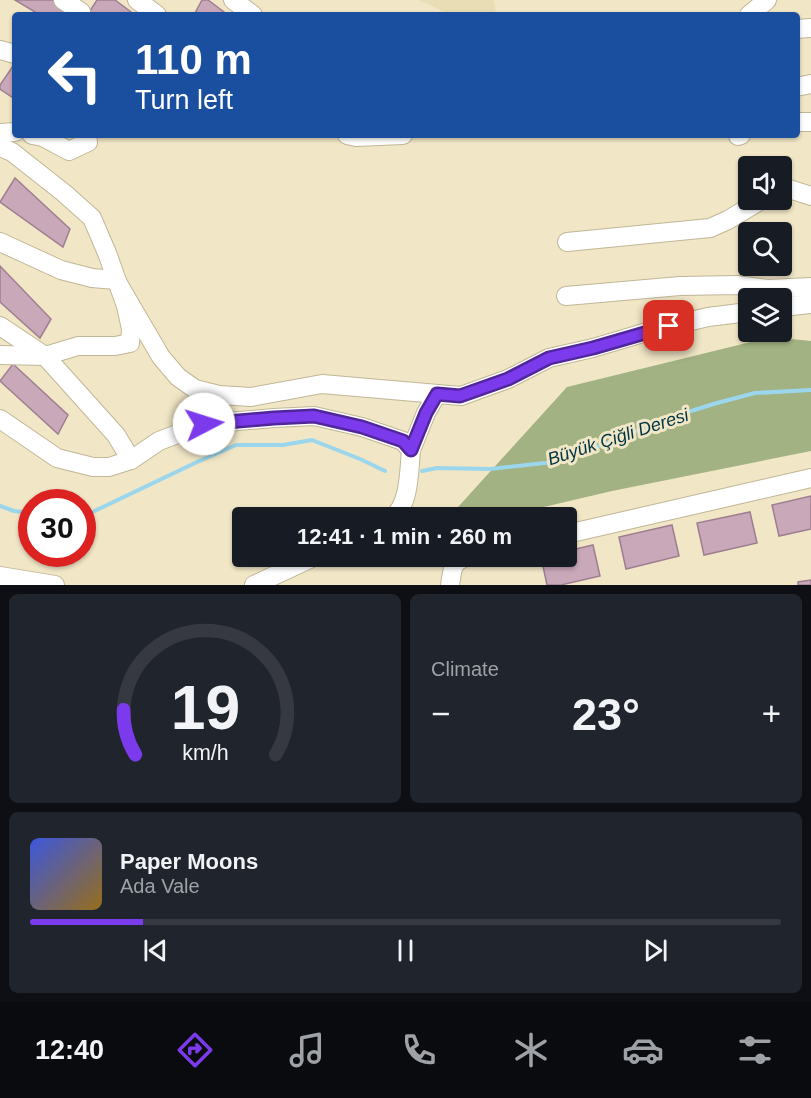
<!DOCTYPE html>
<meta charset="utf-8">
<style>
body{margin:0;font-family:Arial,sans-serif;background:#20242c;color:#f1f3f6;height:100vh;display:flex;flex-direction:column;font-size:22px;white-space:nowrap}
*{box-sizing:border-box;margin:0}
p{font-size:20px;color:#9ea1a6}
.icon{flex:none;width:33px;height:33px;fill:none;stroke:currentColor;stroke-width:2;stroke-linecap:round;stroke-linejoin:round}
.map{position:relative;height:585px;overflow:hidden}
.drawer{display:flex;flex-direction:column;gap:9px;padding:9px;background:#0d0f14;flex:1}
.drawer>*{flex:none}
.guide{position:absolute;left:12px;top:12px;width:788px;height:126px;border-radius:6px;box-shadow:0 2px 4px #0004;background:#1a4fa0;color:#fff;overflow:hidden}
.tools{position:absolute;left:738px;top:156px;display:grid;gap:12px}
.tools a{display:grid;place-items:center;width:54px;height:54px;border-radius:6px;background:#171b24;box-shadow:0 2px 4px #0004;font-size:30px}
.speed{position:absolute;left:18px;top:489px;display:flex;gap:12px;font-size:30px;font-weight:700;text-align:center}
.speed>*{display:grid;place-content:center;width:78px;height:78px;border-radius:50%;background:#171b24;box-shadow:0 2px 4px #0004;line-height:1}
.speed .limit{border:9px solid #d22;background:#fff;color:#111}
.pin{position:absolute;display:grid;place-items:center;width:51px;height:51px;color:#fff;margin:-26px;border-radius:12px;box-shadow:0 3px 9px #0006}
.me{position:absolute;width:66px;margin:-33px;rotate:85deg;stroke-linejoin:round;filter:drop-shadow(0 0 4px #0008)}
.turn{display:flex;align-items:center;gap:21px;height:126px;padding:0 24px;font-size:27px}
.turn .icon{width:78px;height:78px;stroke-width:2.5}
.turn b{display:block;font-size:42px;line-height:51px}
.big{font-size:45px;font-weight:800;line-height:1.1}
.drawer .card{flex:1;display:flex;flex-direction:column;justify-content:center;gap:9px;min-width:0;padding:0 21px;border-radius:9px;background:#20242c}
.drawer .dial{align-items:center;gap:0}
.dial svg{height:156px;overflow:visible;fill:none;stroke:#363941;stroke-width:7;stroke-linecap:round;text-anchor:middle}
.dial text{fill:#f1f3f6;stroke:none}
.song{display:flex;align-items:center;gap:18px}
.cover{width:72px;height:72px;border-radius:9px;background:linear-gradient(135deg,hsl(230 70% 55%),hsl(40 70% 35%))}
.played{height:6px;border-radius:3px;background:linear-gradient(90deg,#7c3aed 15%,#363941 15%)}
.keys{display:flex;justify-content:space-around;direction:ltr}
.heat{display:flex;justify-content:space-between;align-items:center;font-size:33px;direction:ltr}
.drawer .tiles{flex:1;display:grid;gap:9px;grid-template-columns:1fr 1fr}
.card:last-child{grid-column:span 2}
.trip{position:absolute;left:232px;top:507px;width:345px;height:60px;border-radius:6px;background:#171b24;box-shadow:0 2px 4px #0004;font-weight:800;line-height:60px;text-align:center}
.tab-bar{display:flex;height:96px;justify-content:space-around;align-items:center;background:#090b0e;color:#9ea1a6}
.tab-bar .icon{width:42px;height:42px}
.tab-bar .active{color:#7c3aed}
.tab-bar b{font-size:27px;color:#f1f3f6}
.map>svg:first-child{display:block}
.built{fill:#e9ddb5}
.forest{fill:#a2b282}
.lines{fill:none;stroke-linecap:round;stroke-linejoin:round}
.stream{stroke:#9bd6ec;stroke-width:4}
.building{fill:#c9a8b9;stroke:#9e7f90;stroke-width:1.5}
.minor-casing{stroke:#c0b797;stroke-width:20}
.minor{stroke:#fff;stroke-width:18}
.route-casing{stroke:#51269a;stroke-width:15}
.route{stroke:#7c3aed;stroke-width:10}
.labels{text-anchor:middle;stroke-width:6;stroke-linejoin:round;paint-order:stroke}
.water-label{font-size:18px;font-style:italic;fill:#003544;stroke:#f1e6c6}
</style>
<div class="map">
<svg width="811" height="585" viewBox="0 0 811 585">
<rect width="100%" height="100%" fill="#f1e6c6"/>
<path class="built" d="M419 0H494L496 15H451Z"/>
<path class="forest" d="M771 337 811 341V451L612 491 501 517H449L567 387Z"/>
<g class="lines">
<g class="stream">
<path d="M422 471 437 468 490 469 554 462 599 446 675 416 717 403 755 393 811 390"/>
<path d="M0 506 14 511 32 513"/>
<path d="M82 517 195 463 236 445H283L312 440 360 459 385 471"/>
</g>
</g>
<g class="building">
<path d="M15 0H57L67 6 63 15H40Z"/>
<path d="M97 0H115L135 15H90L88 14Z"/>
<path d="M202 0H208L228 15H194Z"/>
<path d="M13 66 15 67V99L0 89V85Z"/>
<path d="M15 178 70 229 63 247 0 202Z"/>
<path d="M0 266 51 319 40 338 0 302Z"/>
<path d="M13 364 68 415 58 434 0 381Z"/>
<path d="M811 496V529L779 536 772 505Z"/>
<path d="M750 512 757 543 704 555 697 523Z"/>
<path d="M672 525 679 556 626 569 619 537Z"/>
<path d="M593 545 600 576 561 585H547L541 557 567 556V551Z"/>
<path d="M811 580V585H798V582Z"/>
</g>
<g class="lines">
<defs>
<g id="minor">
<path d="M63 0 81 12V15"/>
<path d="M137 0 157 15"/>
<path d="M233 0 253 15"/>
<path d="M749 15 767 0"/>
<path d="M796 29 811 28"/>
<path d="M0 50 15 54"/>
<path d="M796 87 811 84"/>
<path d="M796 122H811"/>
<path d="M0 133 15 132"/>
<path d="M32 135 43 137 69 151 88 142 87 135"/>
<path d="M347 135 356 137 403 135"/>
<path d="M738 136 741 135"/>
<path d="M0 147 12 152 64 193 92 218 107 253 126 306 131 329 130 343 115 346H78L45 356 0 355"/>
<path d="M782 188H786L811 196"/>
<path d="M0 242 61 270 92 278 116 280 161 357 178 377 195 389 219 395 251 397 322 384 461 396 508 379 549 358 593 348 650 331 708 317 748 312"/>
<path d="M567 242 710 228 728 220 761 200"/>
<path d="M566 296 680 286 737 285 768 289 811 287"/>
<path d="M782 307 811 304"/>
<path d="M0 326 45 356 116 435 131 460"/>
<path d="M0 419 57 458 93 467H109L131 460 159 441 204 424 274 418 314 416 362 427 403 441 411 450C409 470 410 505 392 518"/>
<path d="M411 450 426 413 437 394"/>
<path d="M567 534 811 478"/>
<path d="M0 576 55 585"/>
<path d="M254 585 316 556"/>
<path d="M450 585C453 568 451 561 470 556"/>
</g>
</defs>
<use href="#minor" class="minor-casing"/>
<use href="#minor" class="minor"/>
</g>
<g class="lines">
<defs>
<path id="route" d="M204 424 274 418 314 416 362 427 403 441 411 450 426 413 437 394 460 396 508 379 549 358 593 348 669 326"/>
</defs>
<use href="#route" class="route-casing"/>
<use href="#route" class="route"/>
</g>
<g class="labels">
<g class="water-label">
<text transform="translate(618 437) rotate(-18)" y="6">Büyük Çiğli Deresi</text>
</g>
</g>
</svg>
<div class="tools">
<a><svg class="icon" aria-label="sound" viewBox="0 0 24 24"><path d="M4 9h4l5-4v14l-5-4H4zM17 9q2 3 0 6"/></svg></a>
<a><svg class="icon" aria-label="search" viewBox="0 0 24 24"><circle cx="10" cy="10" r="6"/><path d="M15 15l6 6"/></svg></a>
<a><svg class="icon" aria-label="layers" viewBox="0 0 24 24"><path d="M12 4l9 5-9 5-9-5zM3 14l9 5 9-5"/></svg></a>
</div>
<div class="speed"><div class="limit">30</div></div>
<div class="pin" style="left:669px;top:326px;background:#d93025"><svg class="icon" aria-label="arrive" viewBox="0 0 24 24"><path d="M6 21V4h12l-3 4 3 4H6"/></svg></div>
<svg class="me" style="left:204px;top:424px" viewBox="-20 -20 40 40"><circle r="19" fill="#fff"/><path d="M0-13L10 11 0 6-10 11z" fill="#7c3aed"/></svg>
<div class="trip">12:41 · 1 min · 260 m</div>
<div class="guide">
<div class="turn"><svg class="icon" aria-label="left" viewBox="0 0 24 24"><path d="M17 20v-9H6M10 6l-5 5 5 5"/></svg><div><b>110 m</b>Turn left</div></div>
</div>
</div>
<section class="drawer">
<div class="tiles">
<div class="card dial"><svg viewBox="0 0 100 80">
<path d="M14 69A42 42 0 1 1 86 69"/>
<path d="M14 69A42 42 0 0 1 8 46" stroke="#7c3aed"/>
<text x="50" y="56" font-size="32" font-weight="700">19</text>
<text x="50" y="72" font-size="11">km/h</text>
</svg></div>
<div class="card"><p>Climate</p>
<div class="heat"><a>−</a><b class="big">23°</b><a>+</a></div>
</div>
<div class="card">
<div class="song"><i class="cover"></i><div><b>Paper Moons</b><p>Ada Vale</p></div></div>
<div class="played"></div>
<div class="keys"><svg class="icon" aria-label="previous" viewBox="0 0 24 24"><path d="M18 5L8 12l10 7zM5 5v14"/></svg><svg class="icon" aria-label="pause" viewBox="0 0 24 24"><path d="M8 5v14M16 5v14"/></svg><svg class="icon" aria-label="next" viewBox="0 0 24 24"><path d="M6 5l10 7-10 7zM19 5v14"/></svg></div>
</div>
</div>
</section>
<nav class="tab-bar">
<b>12:40</b>
<svg class="icon active" aria-label="directions" viewBox="0 0 24 24"><path d="M12 3l9 9-9 9-9-9zM9 14v-3h6M13 9l2 2-2 2"/></svg>
<svg class="icon" aria-label="music" viewBox="0 0 24 24"><path d="M9 18V5l10-2v13"/><circle cx="6" cy="18" r="3"/><circle cx="16" cy="16" r="3"/></svg>
<svg class="icon" aria-label="phone" viewBox="0 0 24 24"><path d="M5 4h4l2 5-3 2q2 4 5 5l2-3 5 2v4C11 20 4 13 5 4z"/></svg>
<svg class="icon" aria-label="climate" viewBox="0 0 24 24"><path d="M12 3v18M4 7l16 10M4 17L20 7"/></svg>
<svg class="icon" aria-label="car" viewBox="0 0 24 24"><path d="M5 17H2v-5l4-1 3-4h7l3 4 3 1v5h-3M9 17h6M6 11h13"/><circle cx="7" cy="17" r="2"/><circle cx="17" cy="17" r="2"/></svg>
<svg class="icon" aria-label="filters" viewBox="0 0 24 24"><path d="M4 7h16M4 17h16"/><circle cx="9" cy="7" r="2"/><circle cx="15" cy="17" r="2"/></svg>
</nav>
